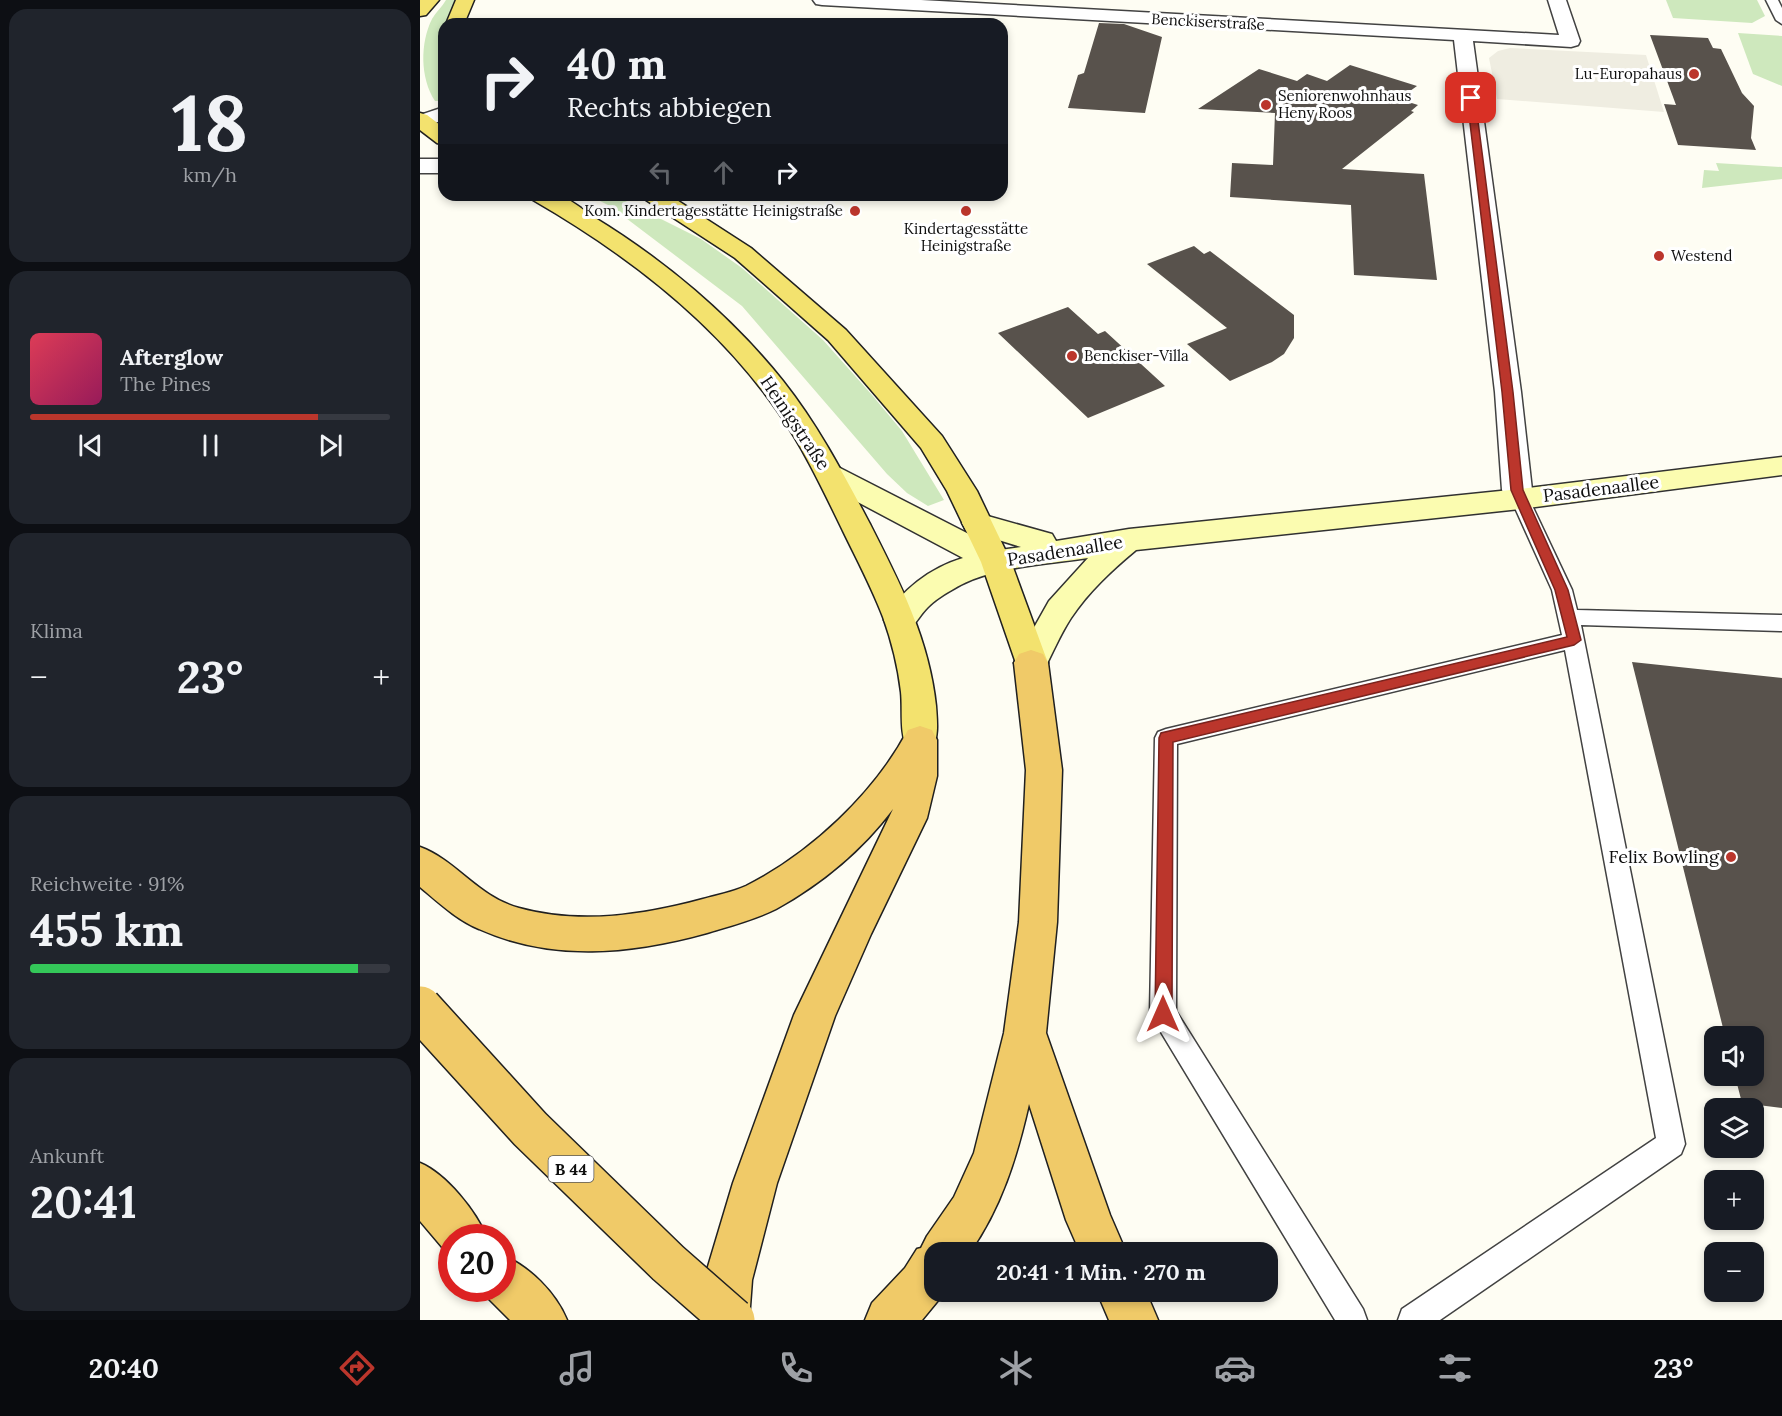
<!DOCTYPE html>
<html lang="de">
<meta charset="utf-8">
<style>
body{margin:0;font-family:Lora,serif;background:#20242c;color:#f1f3f6;height:100vh;display:flex;flex-direction:column;font-size:22px;white-space:nowrap}
*{box-sizing:border-box;margin:0}
p{font-size:20px;color:#9ea1a6}
.icon{flex:none;width:33px;height:33px;fill:none;stroke:currentColor;stroke-width:2;stroke-linecap:round;stroke-linejoin:round}
.map{position:relative;flex:1;overflow:hidden}
.drawer{display:flex;flex-direction:column;gap:9px;padding:9px;background:#0d0f14;width:420px}
.drawer>*{flex:none}
.hud{position:absolute;left:18px;top:18px;width:570px;height:183px;border-radius:18px;box-shadow:0 3px 9px #0003;background:#171b24;color:#f1f3f6;overflow:hidden}
.fabs{position:absolute;left:1284px;top:1026px;display:grid;gap:12px}
.fabs a{display:grid;place-items:center;width:60px;height:60px;border-radius:12px;background:#171b24;box-shadow:0 3px 9px #0003;font-size:30px}
.speed{position:absolute;left:18px;top:1224px;display:flex;gap:12px;font-size:30px;font-weight:700;text-align:center}
.speed>*{display:grid;place-content:center;width:78px;height:78px;border-radius:50%;background:#171b24;box-shadow:0 3px 9px #0003;line-height:1}
.speed .limit{border:9px solid #d22;background:#fff;color:#111}
.pin{position:absolute;display:grid;place-items:center;width:51px;height:51px;color:#fff;margin:-26px;border-radius:12px;box-shadow:0 3px 9px #0006}
.me{position:absolute;width:66px;margin:-33px;rotate:0deg;stroke-linejoin:round;filter:drop-shadow(0 0 4px #0008)}
.turn{display:flex;align-items:center;gap:21px;height:126px;padding:0 30px;font-size:27px}
.turn .icon{width:78px;height:78px;stroke-width:2.5}
.turn b{display:block;font-size:42px;line-height:51px}
.lanes{display:flex;align-items:center;height:57px;padding:0 30px;background:#0003;justify-content:center;gap:30px;direction:ltr}
.lanes .off{opacity:.35}
.big{font-size:45px;font-weight:800;line-height:1.1}
.drawer .tile{flex:1;display:flex;flex-direction:column;justify-content:center;gap:9px;min-width:0;padding:0 21px;border-radius:18px;background:#20242c}
.drawer .dial{align-items:center;gap:0}
.dial b{font-size:78px;line-height:1}
.song{display:flex;align-items:center;gap:18px}
.cover{width:72px;height:72px;border-radius:9px;background:linear-gradient(135deg,hsl(350 70% 55%),hsl(330 70% 35%))}
.played{height:6px;border-radius:3px;background:linear-gradient(90deg,#bb362c 80%,#363941 80%)}
.keys{display:flex;justify-content:space-around;direction:ltr}
.heat{display:flex;justify-content:space-between;align-items:center;font-size:33px;direction:ltr}
.charge{height:9px;border-radius:4px;background:linear-gradient(90deg,#34c759 91%,#363941 0)}
.trip{position:absolute;left:504px;top:1242px;width:354px;height:60px;border-radius:18px;background:#171b24;box-shadow:0 3px 9px #0003;font-weight:800;line-height:60px;text-align:center}
.dock{display:flex;height:96px;justify-content:space-around;align-items:center;background:#090b0e;color:#9ea1a6}
.dock .icon{width:42px;height:42px}
.dock .on{color:#bb362c}
.dock b{font-size:27px;color:#f1f3f6}
main{display:flex;flex:1;min-height:0}
.map>svg:first-child{display:block}
.green{fill:#cee8bd}
.plaza{fill:#efede1}
.building{fill:#58524c}
.lines{fill:none;stroke-linecap:round;stroke-linejoin:round}
.service-casing{stroke:#424242;stroke-width:3}
.minor-casing{stroke:#424242;stroke-width:3}
.tertiary-casing{stroke:#424242;stroke-width:3}
.secondary-casing{stroke:#313131;stroke-width:3}
.primary-casing{stroke:#202020;stroke-width:3}
.trunk-casing{stroke:#202020;stroke-width:3}
.service{fill:#fff;fill-rule:evenodd}
.minor{fill:#fff;fill-rule:evenodd}
.tertiary{fill:#fff;fill-rule:evenodd}
.secondary{fill:#fbfcb0;fill-rule:evenodd}
.primary{fill:#f3e26e;fill-rule:evenodd}
.trunk{fill:#f0ca68;fill-rule:evenodd}
.trunk-bridge-casing{stroke:#202020;stroke-width:46;stroke-linecap:butt}
.trunk-bridge{stroke:#f0ca68;stroke-width:43}
.route{fill:#bb362c;stroke:#7a231d;stroke-width:1.5}
.poi-dot{fill:#bb362c;stroke:#fff;stroke-width:2}
.labels{text-anchor:middle;stroke-width:6;stroke-linejoin:round;paint-order:stroke}
.far-street-label{font-size:15px;fill:#0f0f0f;stroke:#fff}
.far-poi-label{font-size:15px;fill:#0f0f0f;stroke:#fff;text-anchor:start}
.shield{fill:#fff;stroke:#575757;stroke-width:1.5}
.shield-label{font-size:16px;font-weight:bold;fill:#0f0f0f}
.street-label{font-size:18px;fill:#0f0f0f;stroke:#fff}
.poi-label{font-size:18px;fill:#0f0f0f;stroke:#fff;text-anchor:end}
</style>
<main>
<section class="drawer">
<div class="tile dial"><b>18</b><p>km/h</p></div>
<div class="tile">
<div class="song"><i class="cover"></i><div><b>Afterglow</b><p>The Pines</p></div></div>
<div class="played"></div>
<div class="keys"><svg class="icon" aria-label="previous" viewBox="0 0 24 24"><path d="M18 5L8 12l10 7zM5 5v14"/></svg><svg class="icon" aria-label="pause" viewBox="0 0 24 24"><path d="M8 5v14M16 5v14"/></svg><svg class="icon" aria-label="next" viewBox="0 0 24 24"><path d="M6 5l10 7-10 7zM19 5v14"/></svg></div>
</div>
<div class="tile"><p>Klima</p>
<div class="heat"><a>−</a><b class="big">23°</b><a>+</a></div>
</div>
<div class="tile"><p>Reichweite · 91%</p><b class="big">455 km</b><div class="charge"></div></div>
<div class="tile"><p>Ankunft</p><b class="big">20:41</b></div>
</section>
<div class="map">
<svg width="1362" height="1320" viewBox="0 0 1362 1320">
<rect width="100%" height="100%" fill="#fefdf3"/>
<g class="green">
<path d="M26 0H39L30 24H24V101H15C0 78 0 43 12 19 16 12 22 7 26 0Z"/>
<path d="M1246 0H1337L1345 16 1332 23 1253 18Z"/>
<path d="M1318 33 1362 36V86L1333 74Z"/>
<path d="M1296 163 1362 167V179L1282 188 1284 170 1299 171Z"/>
<path d="M168 195H193L281 239 322 268 403 340 452 395 482 431 524 500 508 506 487 493 467 474 322 306 190 206Z"/>
</g>
<path class="plaza" d="M1090 48 1226 55 1244 112 1077 99 1069 58 1078 51Z"/>
<g class="building">
<path d="M679 23 704 24 742 37 725 113 648 108 658 75 664 73Z"/>
<path d="M1230 35 1288 38 1293 48 1301 49 1322 93 1334 106 1331 138 1336 150 1258 145 1244 104 1256 105Z"/>
<path d="M930 65 997 86 979 99 998 105 991 111 994 112 922 169 1004 174 1017 280 934 275 931 205 810 197 812 163 853 165 855 113 778 109 839 69 877 81 887 74 907 81Z"/>
<path d="M774 246 784 254 790 251 874 315V338L864 354 852 362 810 381 767 344 807 328 727 264Z"/>
<path d="M648 307 678 334 685 331 745 386 668 418 578 333Z"/>
<path d="M1212 662 1362 678V1108L1322 1103 1315 1076H1334V1036H1305Z"/>
</g>
<g class="lines">
<defs>
<g id="service">
<path d="M1346 0H1358L1362 8V24L1356 20Z"/>
<path d="M1100 493 1107 495 1109 499 1152 590 1157 610 1362 615V631L1161 625 1265 1144 1261 1154 1020 1320H978L982 1309 1236 1138 1145 650 757 744 756 1011 943 1309 947 1320H915L730 1014 735 738 738 732 746 729 1142 635 1132 590 1091 499 1093 495Z"/>
</g>
<path id="minor" d="M393 0H501L1139 35 1128 0H1146L1160 41 1158 45 1151 47 1053 41 1101 392 1112 490 1115 499 1110 506 1100 509 1090 506 1082 490 1075 392 1034 40 402 5 396 4Z"/>
<g id="tertiary">
<path d="M24 107V120L0 128V115Z"/>
<rect x="0" y="159" width="24" height="14"/>
</g>
<path id="secondary" d="M1362 457V475L1100 509 716 550C692 570 669 591 651 618 640 635 632 654 623 672L611 676 599 672 594 663 629 601 668 558C623 565 569 566 530 591 523 595 514 601 508 607 493 622 494 636 469 628L464 620C481 590 510 568 543 558L400 482 396 475 400 468 410 465 420 468 580 550 601 547 546 530 542 523 546 516 557 513 632 534 636 541 709 529 1100 489Z"/>
<g id="primary">
<path d="M0 0H19L6 15 0 16Z"/>
<path d="M36 0H54L44 24H26Z"/>
<path d="M0 113 7 115 24 128V145L17 143 0 130Z"/>
<path d="M110 195C118 195 129 193 137 195 149 198 162 209 172 216 243 259 311 316 363 381 398 425 424 475 450 524 480 583 509 639 516 706 517 721 519 736 512 750L500 754 488 750C479 733 483 711 481 692 478 667 472 642 463 617 452 588 437 560 423 531 403 490 384 449 358 412 297 323 205 253 113 200Z"/>
<path d="M223 195H249L331 248 426 330 522 436 557 491 591 562 628 663 623 672 611 676 599 672 561 562 527 491 501 448 408 340 315 258 226 200Z"/>
</g>
<g id="trunk">
<path d="M611 650 623 654 628 663 642 770 637 922 626 1033 690 1215 706 1252H660L646 1220 609 1104C597 1157 581 1208 550 1252H514V1292H525L502 1320H445L452 1303 485 1268 497 1249 501 1248 507 1236 534 1197 554 1153 584 1033 599 922 606 770 594 663 599 654Z"/>
<path d="M500 726 512 730 517 740V776L507 818 451 934 415 1016 357 1183 332 1280 329 1320H281L284 1280 313 1183 374 1015 473 809C442 850 401 884 356 909 334 920 310 926 287 933 211 954 133 962 59 929 37 920 18 902 0 887V847C36 860 58 897 99 908 160 925 224 915 283 899 297 895 313 892 326 886 390 854 455 793 488 730Z"/>
<path d="M0 1163C26 1174 56 1211 67 1238H32V1256L28 1254 0 1221Z"/>
<path d="M82 1255C109 1266 136 1293 147 1320H90L65 1295 63 1288H82Z"/>
<path d="M677 1292H726L738 1320H689Z"/>
</g>
</defs>
<use href="#service" class="service-casing"/>
<use href="#minor" class="minor-casing"/>
<use href="#tertiary" class="tertiary-casing"/>
<use href="#secondary" class="secondary-casing"/>
<use href="#primary" class="primary-casing"/>
<use href="#trunk" class="trunk-casing"/>
<use href="#service" class="service"/>
<use href="#minor" class="minor"/>
<use href="#tertiary" class="tertiary"/>
<use href="#secondary" class="secondary"/>
<use href="#primary" class="primary"/>
<use href="#trunk" class="trunk"/>
<defs>
<path id="trunk-bridge" d="M0 1008 110 1129 248 1263 313 1320"/>
</defs>
<use href="#trunk-bridge" class="trunk-bridge-casing"/>
<use href="#trunk-bridge" class="trunk-bridge"/>
</g>
<path class="route" d="M1051 95 1055 98 1093 392 1103 490 1148 590 1161 640 1154 645 753 742 752 1014 749 1020 743 1023 737 1020 735 1014 739 738 741 733 1147 637 1135 590 1091 490 1082 392 1047 98Z"/>
<g class="poi-dot">
<circle cx="1274" cy="74" r="6"/>
<circle cx="846" cy="105" r="6"/>
<circle cx="435" cy="211" r="6"/>
<circle cx="546" cy="211" r="6"/>
<circle cx="1239" cy="256" r="6"/>
<circle cx="652" cy="356" r="6"/>
<circle cx="1311" cy="857" r="6"/>
</g>
<g class="labels">
<g class="far-street-label">
<text transform="translate(788 22) rotate(3)" y="5">Benckiserstraße</text>
</g>
<g class="far-poi-label">
<text x="1262" y="79" text-anchor="end">Lu-Europahaus</text>
<text x="858" y="101">Seniorenwohnhaus<tspan x="858" dy="17">Heny Roos</tspan></text>
<text x="423" y="216" text-anchor="end">Kom. Kindertagesstätte Heinigstraße</text>
<text x="546" y="234" text-anchor="middle">Kindertagesstätte<tspan x="546" dy="17">Heinigstraße</tspan></text>
<text x="1251" y="261">Westend</text>
<text x="664" y="361">Benckiser-Villa</text>
</g>
<rect class="shield" x="128.5" y="1156" width="45" height="26" rx="4.5"/>
<g class="shield-label">
<text x="151" y="1175">B 44</text>
</g>
<g class="street-label">
<text transform="translate(375 423) rotate(56)" y="6">Heinigstraße</text>
<text transform="translate(1181 489) rotate(-7)" y="6">Pasadenaallee</text>
<text transform="translate(645 551) rotate(-9)" y="6">Pasadenaallee</text>
</g>
<g class="poi-label">
<text x="1299" y="863">Felix Bowling</text>
</g>
</g>
</svg>
<div class="fabs">
<a><svg class="icon" aria-label="sound" viewBox="0 0 24 24"><path d="M4 9h4l5-4v14l-5-4H4zM17 9q2 3 0 6"/></svg></a>
<a><svg class="icon" aria-label="layers" viewBox="0 0 24 24"><path d="M12 4l9 5-9 5-9-5zM3 14l9 5 9-5"/></svg></a>
<a>+</a>
<a>−</a>
</div>
<div class="speed"><div class="limit">20</div></div>
<div class="pin" style="left:1051px;top:98px;background:#d93025"><svg class="icon" aria-label="arrive" viewBox="0 0 24 24"><path d="M6 21V4h12l-3 4 3 4H6"/></svg></div>
<svg class="me" style="left:743px;top:1014px" viewBox="-20 -20 40 40"><path d="M0-17L14 15 0 8-14 15z" fill="#bb362c" stroke="#fff" stroke-width="4"/></svg>
<div class="trip">20:41 · 1 Min. · 270 m</div>
<div class="hud">
<div class="turn"><svg class="icon" aria-label="right" viewBox="0 0 24 24"><path d="M7 20v-9h11M14 6l5 5-5 5"/></svg><div><b>40 m</b>Rechts abbiegen</div></div>
<div class="lanes"><svg class="icon off" aria-label="left" viewBox="0 0 24 24"><path d="M17 20v-9H6M10 6l-5 5 5 5"/></svg><svg class="icon off" aria-label="ahead" viewBox="0 0 24 24"><path d="M12 20V5M6 11l6-6 6 6"/></svg><svg class="icon" aria-label="right" viewBox="0 0 24 24"><path d="M7 20v-9h11M14 6l5 5-5 5"/></svg></div>
</div>
</div>
</main>
<nav class="dock">
<b>20:40</b>
<svg class="icon on" aria-label="directions" viewBox="0 0 24 24"><path d="M12 3l9 9-9 9-9-9zM9 14v-3h6M13 9l2 2-2 2"/></svg>
<svg class="icon" aria-label="music" viewBox="0 0 24 24"><path d="M9 18V5l10-2v13"/><circle cx="6" cy="18" r="3"/><circle cx="16" cy="16" r="3"/></svg>
<svg class="icon" aria-label="phone" viewBox="0 0 24 24"><path d="M5 4h4l2 5-3 2q2 4 5 5l2-3 5 2v4C11 20 4 13 5 4z"/></svg>
<svg class="icon" aria-label="climate" viewBox="0 0 24 24"><path d="M12 3v18M4 7l16 10M4 17L20 7"/></svg>
<svg class="icon" aria-label="car" viewBox="0 0 24 24"><path d="M5 17H2v-5l4-1 3-4h7l3 4 3 1v5h-3M9 17h6M6 11h13"/><circle cx="7" cy="17" r="2"/><circle cx="17" cy="17" r="2"/></svg>
<svg class="icon" aria-label="filters" viewBox="0 0 24 24"><path d="M4 7h16M4 17h16"/><circle cx="9" cy="7" r="2"/><circle cx="15" cy="17" r="2"/></svg>
<b>23°</b>
</nav>
